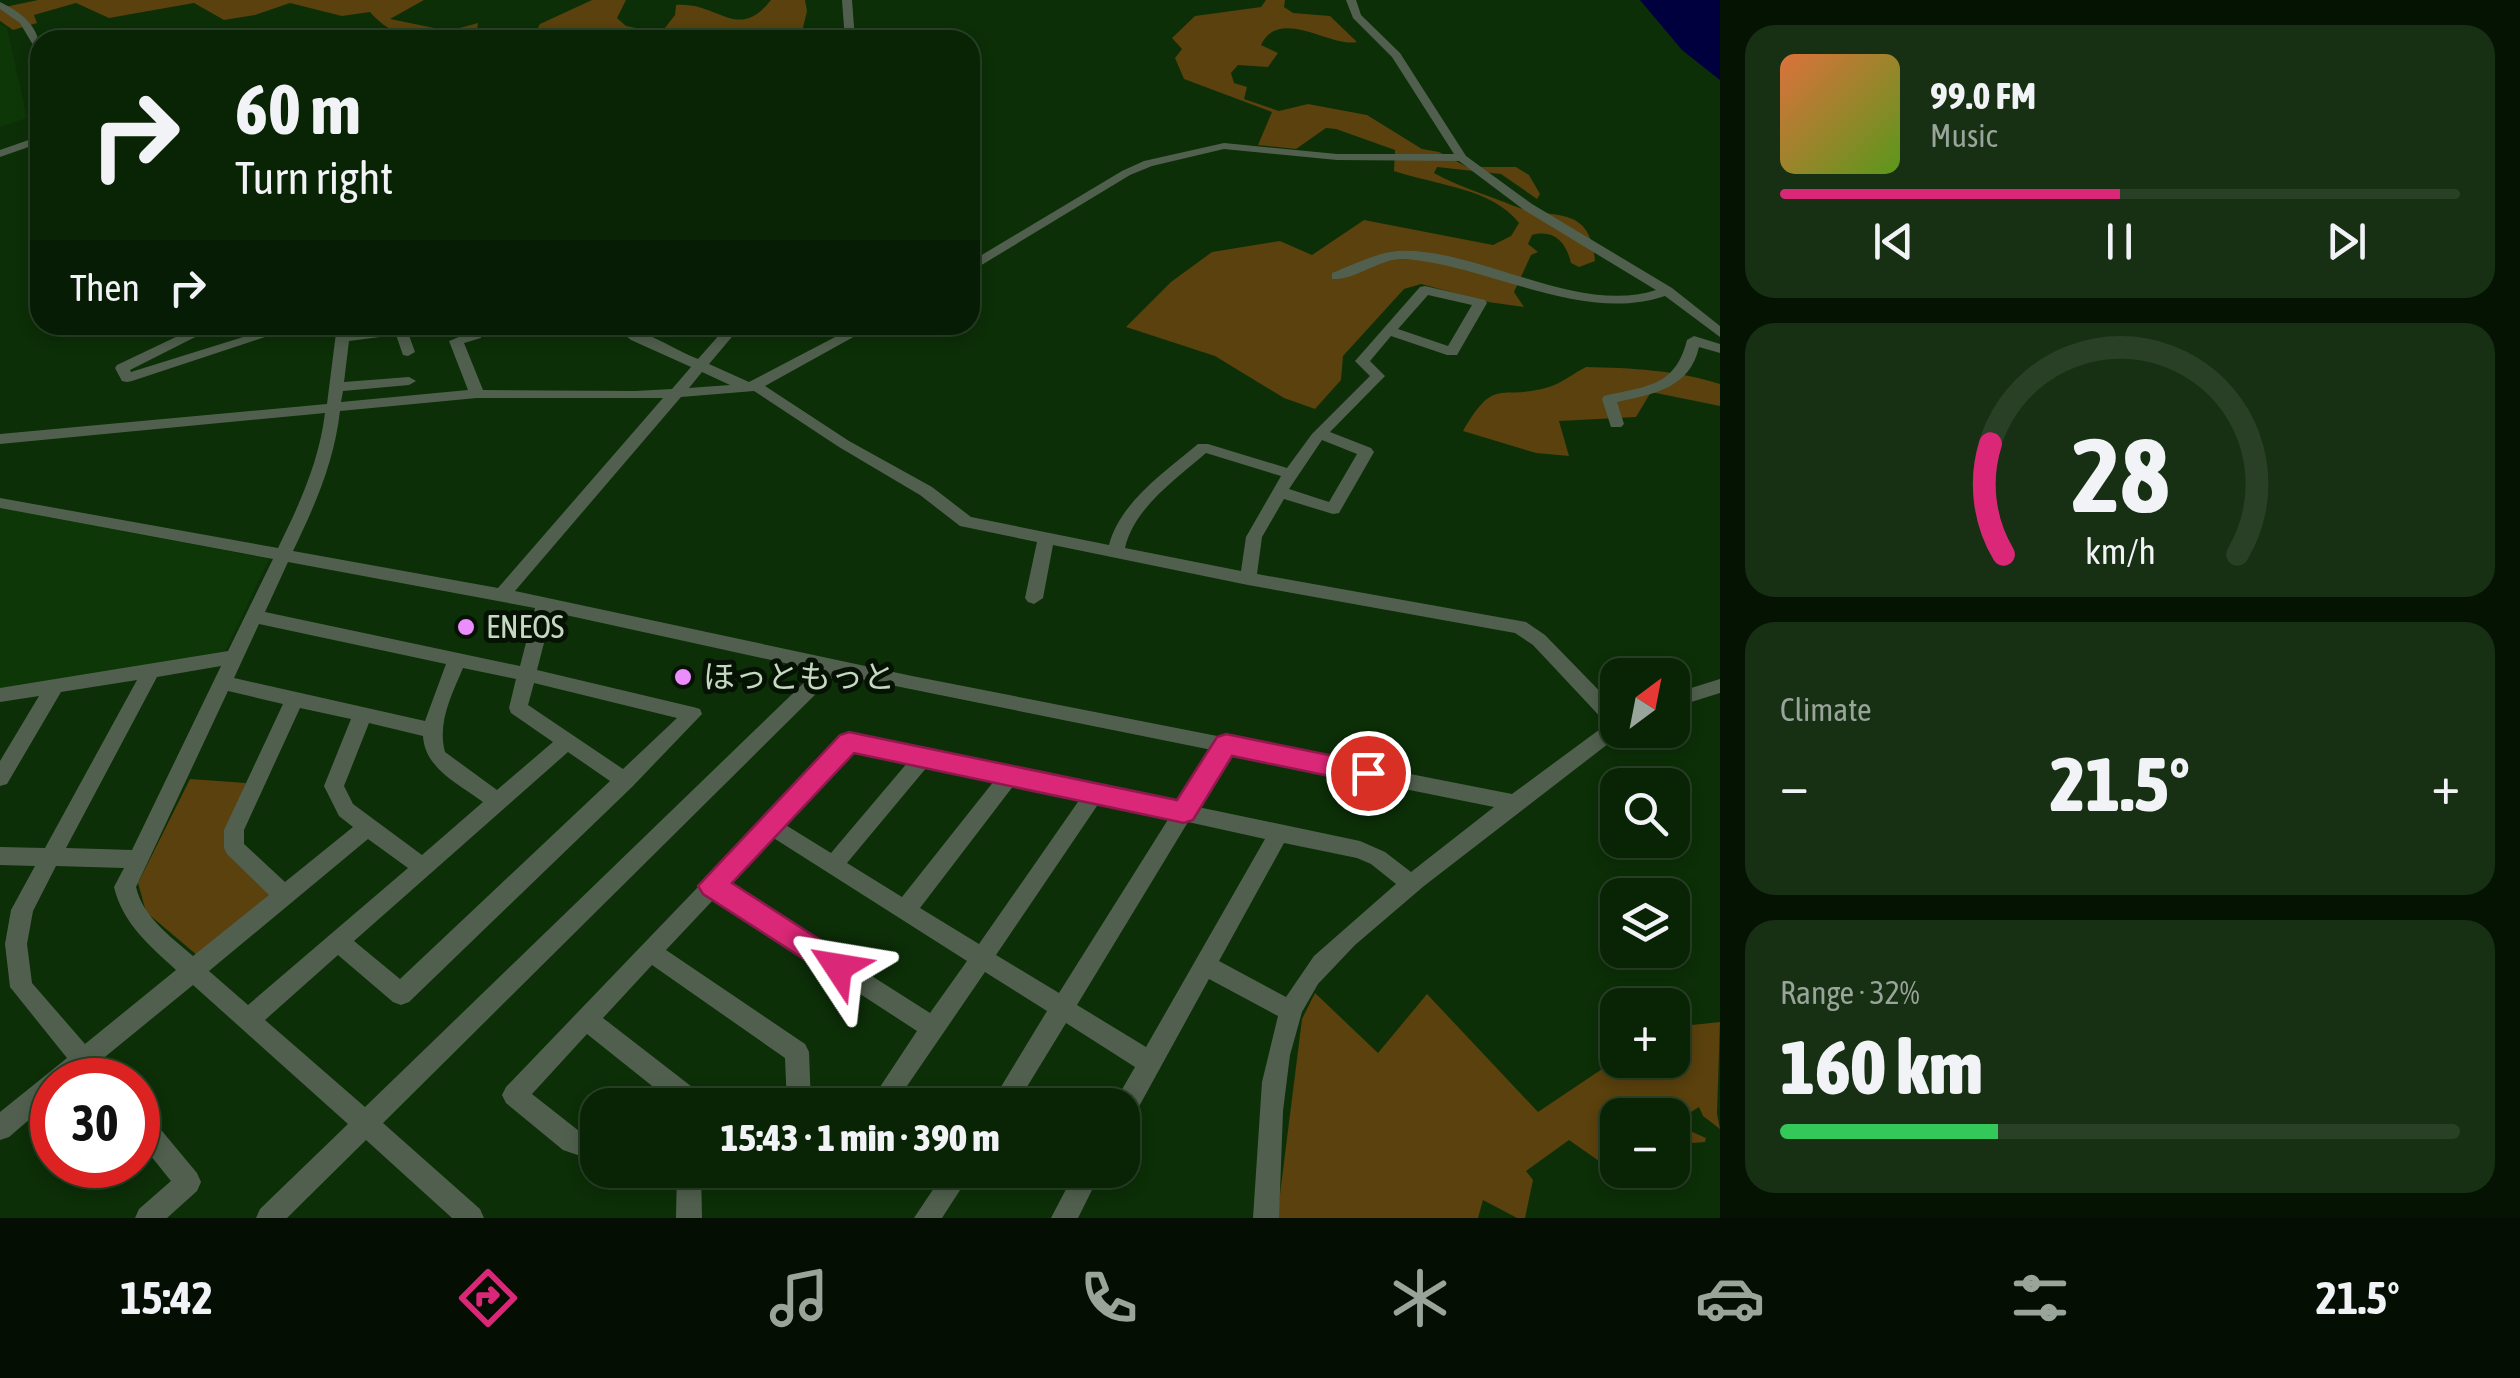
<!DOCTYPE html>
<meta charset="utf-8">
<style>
body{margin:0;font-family:"Asap Condensed","Noto Sans JP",sans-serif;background:#172f13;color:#f1f3f6;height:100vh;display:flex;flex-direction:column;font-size:38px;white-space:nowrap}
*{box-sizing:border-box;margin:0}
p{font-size:32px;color:#99a49a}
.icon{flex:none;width:55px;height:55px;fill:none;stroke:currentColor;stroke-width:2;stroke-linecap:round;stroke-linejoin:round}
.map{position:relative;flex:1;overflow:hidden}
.drawer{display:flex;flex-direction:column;gap:25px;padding:25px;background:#051303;width:800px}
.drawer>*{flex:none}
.guide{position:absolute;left:30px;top:30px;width:950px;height:305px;border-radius:30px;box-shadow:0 5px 15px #0003,0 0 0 2px #294027;background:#092305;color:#f1f3f6;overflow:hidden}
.needle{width:65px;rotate:32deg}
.buttons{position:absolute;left:1600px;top:658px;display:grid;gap:20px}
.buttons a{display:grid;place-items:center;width:90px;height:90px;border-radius:20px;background:#092305;box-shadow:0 5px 15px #0003,0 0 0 2px #294027;font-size:50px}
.speed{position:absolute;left:30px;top:1058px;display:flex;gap:20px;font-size:50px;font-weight:700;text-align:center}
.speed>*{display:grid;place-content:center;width:130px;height:130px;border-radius:50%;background:#092305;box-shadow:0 5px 15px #0003,0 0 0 2px #294027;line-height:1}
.speed .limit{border:15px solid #d22;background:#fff;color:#111}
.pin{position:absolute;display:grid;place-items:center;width:85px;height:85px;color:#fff;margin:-42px;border:5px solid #fff;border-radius:50%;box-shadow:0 2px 10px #0007}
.me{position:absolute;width:110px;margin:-55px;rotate:303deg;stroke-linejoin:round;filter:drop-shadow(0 0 8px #0008)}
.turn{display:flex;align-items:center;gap:35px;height:210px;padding:0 40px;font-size:45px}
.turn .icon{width:130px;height:130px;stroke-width:2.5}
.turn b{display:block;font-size:70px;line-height:85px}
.then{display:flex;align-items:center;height:95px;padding:0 40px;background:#0003;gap:20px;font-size:38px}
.big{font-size:75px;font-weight:800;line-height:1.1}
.drawer .card{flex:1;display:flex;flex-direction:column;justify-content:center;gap:15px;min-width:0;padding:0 35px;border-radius:30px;background:#172f13}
.drawer .dial{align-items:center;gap:0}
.dial svg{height:260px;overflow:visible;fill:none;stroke:#294027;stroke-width:7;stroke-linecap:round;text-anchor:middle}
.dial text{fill:#f1f3f6;stroke:none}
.song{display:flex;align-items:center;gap:30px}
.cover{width:120px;height:120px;border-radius:15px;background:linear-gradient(135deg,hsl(20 70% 55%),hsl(90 70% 35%))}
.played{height:10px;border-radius:5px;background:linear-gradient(90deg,#db2777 50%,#294027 50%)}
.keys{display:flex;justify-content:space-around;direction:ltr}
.heat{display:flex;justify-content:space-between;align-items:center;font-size:55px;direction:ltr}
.charge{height:15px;border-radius:8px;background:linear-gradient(90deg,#34c759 32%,#294027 0)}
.trip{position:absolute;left:580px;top:1088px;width:560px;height:100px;border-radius:30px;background:#092305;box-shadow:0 5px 15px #0003,0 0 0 2px #294027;font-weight:800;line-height:100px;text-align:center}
.tab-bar{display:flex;height:160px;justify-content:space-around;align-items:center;background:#040e02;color:#99a49a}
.tab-bar .icon{width:70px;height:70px}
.tab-bar .current{color:#db2777}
.tab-bar b{font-size:45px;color:#f1f3f6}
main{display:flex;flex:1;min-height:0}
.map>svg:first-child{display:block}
.built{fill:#0e3708}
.green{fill:#5a410d}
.water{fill:#00003f}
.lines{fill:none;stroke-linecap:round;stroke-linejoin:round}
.minor{fill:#51604e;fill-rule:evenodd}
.route{fill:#db2777;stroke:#8e194d;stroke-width:2.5}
.poi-dot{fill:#eb8dfc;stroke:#061304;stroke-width:4}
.labels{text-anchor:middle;stroke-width:10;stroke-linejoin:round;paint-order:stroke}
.poi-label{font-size:32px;fill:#c5d9c2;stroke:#061304;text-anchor:start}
</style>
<main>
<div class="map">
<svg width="1720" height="1218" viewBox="0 0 1720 1218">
<rect width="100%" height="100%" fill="#0c2f07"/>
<g class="built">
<path d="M0 24 7 28 27 118 0 127Z"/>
<path d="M0 508 269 559 225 651 0 690Z"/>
</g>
<g class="green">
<path d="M38 0H424L390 19 449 31 478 23 477 30C442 49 395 42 370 12L342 16 290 3 255 15 224 20 194 3 109 18 76 3 34 15 37 23 13 30 0 21V8Z"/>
<path d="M592 0H626L617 18 626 26 661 33 675 15 676 5C718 1 737 43 771 0H805L807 11 801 36 803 40H531L540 24Z"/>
<path d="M1266 0H1285L1284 7 1293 13 1330 16 1357 42C1331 48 1279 6 1261 45L1278 53 1268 67 1238 65 1231 73 1234 83 1247 87 1244 99 1279 111 1308 104 1367 115 1422 149 1439 152 1467 167H1516L1529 175 1540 194 1537 199 1501 174 1437 167 1434 173C1459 187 1488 195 1514 206 1553 221 1590 202 1595 261L1579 267 1571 263C1566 242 1554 229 1532 235L1528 244 1538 252 1531 255 1514 292 1524 307 1488 302 1421 284 1404 289 1343 356 1341 380 1315 409 1284 398 1215 356 1126 327 1171 282 1212 252 1280 241 1312 255 1364 220 1493 245 1511 236 1519 223C1492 188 1435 185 1394 171L1395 150 1336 129 1326 128 1296 149 1258 145 1272 112 1184 79 1175 58 1182 49 1172 38 1195 16 1261 7Z"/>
<path d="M1586 367C1632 368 1675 370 1720 384V406L1651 392 1636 417 1559 421 1569 456 1536 453 1463 431C1496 374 1499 402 1549 387 1562 383 1574 373 1586 367Z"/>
<path d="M190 779 246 783 227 832 274 894 198 956 146 912 138 883Z"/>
<path d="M1315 993 1378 1053 1427 994 1538 1112 1617 1059 1672 1060 1673 1027 1720 1022 1717 1114 1720 1129 1703 1116 1699 1107 1685 1116 1690 1131 1706 1138 1705 1142 1693 1143 1673 1132 1672 1115H1618L1619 1170 1609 1168 1569 1140 1526 1171 1533 1180 1525 1218H1517L1483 1200 1478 1218H1277L1302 1019Z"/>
</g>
<path class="water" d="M1640 0H1720V80L1682 50Z"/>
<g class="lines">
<g class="minor">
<path d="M842 0H852L855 40H845Z"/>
<path d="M1346 0H1356L1361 15 1400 53 1466 156 1532 204 1672 288 1720 326V337L1665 296C1583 324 1490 266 1406 259 1379 257 1358 280 1332 279V273C1353 265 1375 253 1398 251 1477 247 1578 316 1656 290L1524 210 1459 161 1337 160 1224 149 1152 166 1130 175 970 272V262L1122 171 1144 161 1224 143 1337 154H1454L1392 57 1353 18Z"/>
<path d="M0 2C21 12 40 27 40 51L36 50 20 23 0 9Z"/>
<path d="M40 136V143L0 157V150Z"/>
<path d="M40 223V231H33V225Z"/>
<path d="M1425 286 1485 300 1487 303 1457 355H1447L1391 336 1370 361 1385 376 1330 432 1371 448 1374 452 1339 513 1333 514 1284 499 1262 537 1257 574 1526 622 1545 635 1618 710V730H1626L1424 886 1355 945 1318 984 1302 1012 1290 1055 1283 1111 1279 1218H1253L1262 1082 1278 1016 1209 979 1131 1121 1122 1124V1105H1113L1135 1067 1066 1023 1016 1105H990L1047 1011 985 972 894 1105H868L917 1031 714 899 666 950 805 1044 809 1052 811 1105H787L785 1058 652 965 603 1018 696 1090 700 1105H676L587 1034 532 1094 579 1131 598 1137V1162L563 1150 506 1103 502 1095 506 1087 842 737 849 734 1178 803 1212 750 836 674 383 1123 480 1209 484 1218H452L366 1140 287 1218H256L260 1209 348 1124 193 985 100 1061 113 1080H86L82 1076 77 1080H52V1100L9 1137 0 1140V1112L67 1058 10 987 5 944 11 910 35 866 0 865V847L45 848 137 680 61 692 7 784 0 786V761L39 696 0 702V688L228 651 273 559 0 508V498L278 548C300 503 319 462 325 413L0 444V434L327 404 337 325H351L350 333 406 327 415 352 408 356 403 355 396 335 349 341 344 382 409 377 416 381 409 385 343 391 341 402 468 390 449 341 471 332H481V338L464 343 483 390 635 391 672 389 691 367 631 340 612 325C637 325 673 349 698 359L728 325H742L709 364 749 382 858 325H875L765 386 849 441 932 487 971 517 1109 545C1120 502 1166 471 1198 444H1208L1287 468 1312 434 1370 376 1355 361 1420 287ZM1428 295 1472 305 1448 346 1398 329ZM702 372 730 385 689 388ZM754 391 839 447 920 495 960 526 1037 542 1025 598 1028 602 1034 604 1043 598 1053 545 1248 585 1515 633 1533 645 1607 724 1512 794 912 676 515 591 681 397ZM477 398H663L498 588 293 551C315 505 334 463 340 411ZM1322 440 1357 454 1329 502 1289 489ZM1206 453 1281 476 1246 537 1241 571 1125 548C1134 508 1176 479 1206 453ZM288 562 535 608 520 666 265 612ZM552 612 817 670 365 1107 265 1020 338 955 393 1002 401 1005 409 1002 632 787 702 714 700 709 693 707 537 670ZM259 624 446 664 425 721 234 678ZM221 666 132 850 66 848 157 677ZM463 668 516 679 509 708 511 713 553 742 497 790 445 752C437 723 452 694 463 668ZM534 683 677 718 623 769 528 705ZM228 691 283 704 224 830V848L227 854 269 895 193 956C170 936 143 917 136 887ZM300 708 351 719 324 786 339 816 353 827 285 882 244 844V830ZM369 723 423 736C425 769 459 784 483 802L422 855 353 804 344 786ZM853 751 908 762 831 853 784 824ZM568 752 610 781 400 979 354 941ZM1230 754 1494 807 1411 872 1385 852 1360 841 1198 807ZM927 767 994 781 902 897 847 863ZM1014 785 1080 799 979 944 920 908ZM1099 803 1169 818 1059 993 996 955ZM1188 822 1265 839 1146 1047 1077 1005ZM772 837 967 961 930 1013 727 884ZM368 839 408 868 248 1005 209 971ZM1284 843 1357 858 1371 864 1396 884 1314 956 1286 997 1219 961ZM56 866 124 868 114 887C123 924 149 945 176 970L85 1044 32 983 27 944 33 911Z"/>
<path d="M201 325H219L130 370 131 372 256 333 254 325H268L271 335 132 381 127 382 122 381 115 368 117 365Z"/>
<path d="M1694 336 1720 344V353L1699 347C1690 388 1654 394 1617 402L1624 424 1621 427H1611L1602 399 1604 396C1645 386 1675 388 1687 340Z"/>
<path d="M1720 679V693L1672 708V694Z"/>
<path d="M138 1110 147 1113 197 1173 201 1182 197 1191 167 1218H135L139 1209 171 1181 138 1140Z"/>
<path d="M677 1170H701L702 1218H676Z"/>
<path d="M946 1170H973L942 1218H914Z"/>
<path d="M1076 1170H1102L1078 1218H1051Z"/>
</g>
</g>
<path class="route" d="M849 732 1177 800 1217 737 1226 734 1368 763 1378 766 1381 773 1378 781 1368 784 1232 756 1193 820 1184 823 854 753 732 883 848 958 853 967 848 977 838 981 703 894 698 886 840 735Z"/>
<g class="poi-dot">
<circle cx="466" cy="627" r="10"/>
<circle cx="683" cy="677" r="10"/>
</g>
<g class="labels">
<g class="poi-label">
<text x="486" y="638">ENEOS</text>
<text x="703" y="688">ほっともっと</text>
</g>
</g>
</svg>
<div class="buttons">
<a><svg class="needle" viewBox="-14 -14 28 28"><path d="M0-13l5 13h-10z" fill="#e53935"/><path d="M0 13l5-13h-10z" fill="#99a49a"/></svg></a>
<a><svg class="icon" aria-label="search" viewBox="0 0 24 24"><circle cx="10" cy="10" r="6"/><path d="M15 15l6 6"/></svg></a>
<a><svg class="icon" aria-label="layers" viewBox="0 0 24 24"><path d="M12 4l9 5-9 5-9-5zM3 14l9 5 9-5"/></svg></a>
<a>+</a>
<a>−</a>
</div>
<div class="speed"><div class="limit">30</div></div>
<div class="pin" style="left:1368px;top:773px;background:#d93025"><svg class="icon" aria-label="arrive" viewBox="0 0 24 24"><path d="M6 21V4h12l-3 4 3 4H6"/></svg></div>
<svg class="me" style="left:838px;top:967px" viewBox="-20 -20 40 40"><path d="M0-17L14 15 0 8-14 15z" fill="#db2777" stroke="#fff" stroke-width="4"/></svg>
<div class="trip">15:43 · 1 min · 390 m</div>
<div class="guide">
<div class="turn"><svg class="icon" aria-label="right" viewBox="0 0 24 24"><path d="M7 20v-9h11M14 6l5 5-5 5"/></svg><div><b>60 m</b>Turn right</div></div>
<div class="then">Then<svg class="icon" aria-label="right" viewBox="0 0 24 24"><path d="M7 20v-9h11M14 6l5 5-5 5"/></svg></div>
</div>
</div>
<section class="drawer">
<div class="card">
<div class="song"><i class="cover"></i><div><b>99.0 FM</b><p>Music</p></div></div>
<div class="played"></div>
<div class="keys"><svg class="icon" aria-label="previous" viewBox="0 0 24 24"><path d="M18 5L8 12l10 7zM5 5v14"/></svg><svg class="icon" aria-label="pause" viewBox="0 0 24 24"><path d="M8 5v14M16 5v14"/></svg><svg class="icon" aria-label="next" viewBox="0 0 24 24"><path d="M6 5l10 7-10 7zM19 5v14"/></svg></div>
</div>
<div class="card dial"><svg viewBox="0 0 100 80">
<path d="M14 69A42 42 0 1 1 86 69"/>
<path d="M14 69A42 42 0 0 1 10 35" stroke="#db2777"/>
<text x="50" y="56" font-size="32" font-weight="700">28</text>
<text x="50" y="72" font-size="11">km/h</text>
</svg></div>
<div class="card"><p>Climate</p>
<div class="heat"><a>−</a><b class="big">21.5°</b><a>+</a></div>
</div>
<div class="card"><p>Range · 32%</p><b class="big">160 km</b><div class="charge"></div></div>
</section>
</main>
<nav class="tab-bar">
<b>15:42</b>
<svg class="icon current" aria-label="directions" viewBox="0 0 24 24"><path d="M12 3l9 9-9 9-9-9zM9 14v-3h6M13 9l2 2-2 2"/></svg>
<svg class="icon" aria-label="music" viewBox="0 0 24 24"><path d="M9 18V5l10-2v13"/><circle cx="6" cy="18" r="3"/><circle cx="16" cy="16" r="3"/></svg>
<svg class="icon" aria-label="phone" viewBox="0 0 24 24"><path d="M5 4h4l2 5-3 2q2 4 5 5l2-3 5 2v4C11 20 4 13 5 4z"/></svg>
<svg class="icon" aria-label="climate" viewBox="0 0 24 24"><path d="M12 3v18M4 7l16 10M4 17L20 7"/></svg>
<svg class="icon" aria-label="car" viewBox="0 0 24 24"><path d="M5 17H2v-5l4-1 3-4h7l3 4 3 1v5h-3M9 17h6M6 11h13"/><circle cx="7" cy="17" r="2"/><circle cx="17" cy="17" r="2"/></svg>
<svg class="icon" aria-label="filters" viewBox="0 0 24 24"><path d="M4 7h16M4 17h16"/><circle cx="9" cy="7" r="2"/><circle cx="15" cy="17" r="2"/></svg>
<b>21.5°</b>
</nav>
